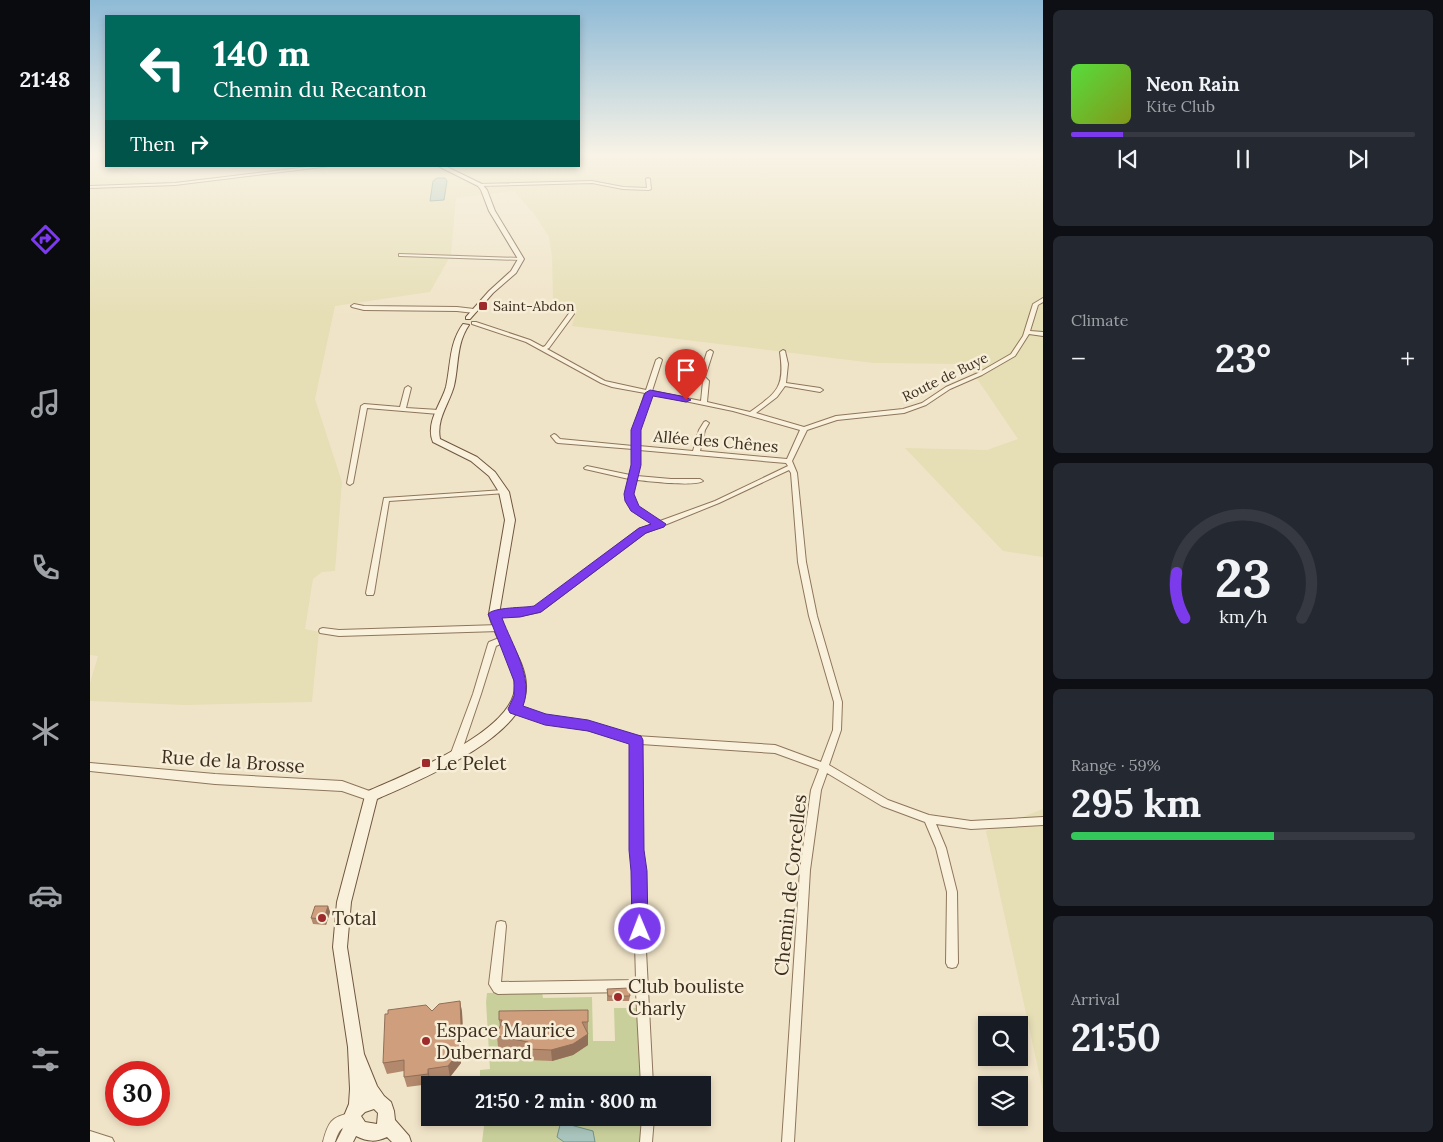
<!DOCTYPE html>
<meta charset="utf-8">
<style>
body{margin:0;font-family:Lora,serif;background:#242831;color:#f1f3f6;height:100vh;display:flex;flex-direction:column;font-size:19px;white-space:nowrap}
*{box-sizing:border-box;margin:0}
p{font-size:16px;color:#9ea1a6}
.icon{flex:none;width:28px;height:28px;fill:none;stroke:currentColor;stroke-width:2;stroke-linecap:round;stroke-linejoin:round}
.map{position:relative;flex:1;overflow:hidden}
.sheet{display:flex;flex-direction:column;gap:10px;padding:10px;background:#0d0f14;width:400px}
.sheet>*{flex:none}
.guide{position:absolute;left:15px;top:15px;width:475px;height:152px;border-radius:0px;box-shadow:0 2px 8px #0003;background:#00695c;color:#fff;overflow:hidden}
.buttons{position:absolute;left:888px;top:1016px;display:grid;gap:10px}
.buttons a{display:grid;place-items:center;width:50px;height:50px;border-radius:0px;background:#171b24;box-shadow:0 2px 8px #0003;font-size:25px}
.speed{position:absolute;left:15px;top:1061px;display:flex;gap:10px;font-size:25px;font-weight:700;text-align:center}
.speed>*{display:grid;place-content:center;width:65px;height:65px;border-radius:50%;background:#171b24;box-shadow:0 2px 8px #0003;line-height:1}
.speed .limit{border:8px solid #d22;background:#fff;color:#111}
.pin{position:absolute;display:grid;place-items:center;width:42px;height:42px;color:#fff;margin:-51px -21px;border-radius:50% 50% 50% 0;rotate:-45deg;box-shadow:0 0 5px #0007}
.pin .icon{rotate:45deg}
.me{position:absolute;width:55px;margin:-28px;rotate:359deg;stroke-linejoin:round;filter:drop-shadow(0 0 4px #0008)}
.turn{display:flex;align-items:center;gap:18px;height:105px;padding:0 25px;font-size:22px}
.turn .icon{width:65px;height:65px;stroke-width:2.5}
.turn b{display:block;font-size:35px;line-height:42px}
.then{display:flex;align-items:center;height:48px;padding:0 25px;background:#0003;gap:10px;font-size:19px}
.big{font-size:38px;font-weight:700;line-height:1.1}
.sheet .tile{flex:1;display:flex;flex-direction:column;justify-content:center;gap:8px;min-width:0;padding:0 18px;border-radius:8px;background:#242831}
.sheet .dial{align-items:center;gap:0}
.dial svg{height:130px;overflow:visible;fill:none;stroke:#363941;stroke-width:7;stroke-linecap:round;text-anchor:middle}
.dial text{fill:#f1f3f6;stroke:none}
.song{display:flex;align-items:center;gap:15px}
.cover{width:60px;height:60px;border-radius:8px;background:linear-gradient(135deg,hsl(110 70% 55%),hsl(70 70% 35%))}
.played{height:5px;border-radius:2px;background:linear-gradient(90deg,#7c3aed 15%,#363941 15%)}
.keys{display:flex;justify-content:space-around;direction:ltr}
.heat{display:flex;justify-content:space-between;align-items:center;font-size:28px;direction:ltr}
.charge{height:8px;border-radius:4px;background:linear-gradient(90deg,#34c759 59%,#363941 0)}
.trip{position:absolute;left:331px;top:1076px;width:290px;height:50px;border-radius:0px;background:#171b24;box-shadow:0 2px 8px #0003;font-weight:700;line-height:50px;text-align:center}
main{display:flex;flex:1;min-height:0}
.dock{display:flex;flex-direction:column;width:90px;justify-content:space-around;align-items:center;background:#090b0e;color:#9ea1a6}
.dock .icon{width:35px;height:35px}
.dock .selected{color:#7c3aed}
.dock b{font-size:22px;color:#f1f3f6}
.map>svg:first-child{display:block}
.farmland{fill:#e6deb5}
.green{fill:#c9cf9b}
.water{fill:#a9c4bc;stroke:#6f938a}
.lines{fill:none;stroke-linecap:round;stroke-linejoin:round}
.minor-casing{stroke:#8d765c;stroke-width:2}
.tertiary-casing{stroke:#8d765c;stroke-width:2}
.secondary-casing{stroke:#6f573f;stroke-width:2}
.minor{fill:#faf1dc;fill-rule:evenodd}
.tertiary{fill:#faf1dc;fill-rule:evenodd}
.secondary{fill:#faf1dc;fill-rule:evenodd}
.wall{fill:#b2896c}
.shaded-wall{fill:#916f58}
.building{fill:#cf9f7d;stroke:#916f58}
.route{fill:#7c3aed;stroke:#51269a}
.poi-dot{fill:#9e2a2b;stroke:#f7eed8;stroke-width:2}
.labels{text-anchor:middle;stroke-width:5;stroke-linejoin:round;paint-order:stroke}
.far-poi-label{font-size:14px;fill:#3d2e20;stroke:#f7eed8;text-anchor:start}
.far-street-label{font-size:14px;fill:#3d2e20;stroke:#f7eed8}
.street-label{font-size:16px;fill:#3d2e20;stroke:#f7eed8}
.near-street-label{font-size:19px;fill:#3d2e20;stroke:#f7eed8}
.near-poi-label{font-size:19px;fill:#3d2e20;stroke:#f7eed8;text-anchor:start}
</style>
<main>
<nav class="dock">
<b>21:48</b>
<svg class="icon selected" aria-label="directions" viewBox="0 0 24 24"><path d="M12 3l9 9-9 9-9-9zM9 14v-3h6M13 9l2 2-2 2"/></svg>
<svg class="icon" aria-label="music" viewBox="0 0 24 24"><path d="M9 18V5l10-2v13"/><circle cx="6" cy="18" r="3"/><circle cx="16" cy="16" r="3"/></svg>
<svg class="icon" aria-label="phone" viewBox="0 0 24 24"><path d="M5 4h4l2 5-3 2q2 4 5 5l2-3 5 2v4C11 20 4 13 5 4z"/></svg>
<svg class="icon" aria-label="climate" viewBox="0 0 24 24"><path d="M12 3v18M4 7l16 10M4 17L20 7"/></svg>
<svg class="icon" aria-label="car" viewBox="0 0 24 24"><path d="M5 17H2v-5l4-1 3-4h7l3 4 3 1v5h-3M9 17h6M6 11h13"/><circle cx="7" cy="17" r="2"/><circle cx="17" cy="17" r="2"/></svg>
<svg class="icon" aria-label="filters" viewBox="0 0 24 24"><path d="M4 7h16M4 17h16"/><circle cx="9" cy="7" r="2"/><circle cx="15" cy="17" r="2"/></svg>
</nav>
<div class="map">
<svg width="953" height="1142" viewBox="0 0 953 1142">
<rect width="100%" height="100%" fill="#f0e4c8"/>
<g class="farmland">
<path d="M489 155H953V557L913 551 815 448 897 450 928 439 877 364 783 363 482 326 486 312 463 303 462 257 459 237 444 214 424 191 366 198 361 255 340 292 245 306 225 399 252 482 245 571 232 572 223 579 215 629 229 632 222 702 95 705 0 701V683L8 656 0 655V156L16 163V166H23L65 185 245 166H489Z"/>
<path d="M953 809V1091L896 831Z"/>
</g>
<g class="green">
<path d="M452 992 453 998 502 997 503 1041H525L524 1008H548L553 1085H390V1070L400 1069 396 1002 397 993Z"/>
<path d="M395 1118H553L552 1142H392Z"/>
</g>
<g class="water">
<path d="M347 178H355L357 181 354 200 340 201 343 181Z"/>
<path d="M477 1124 503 1131 505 1142H474L467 1137 470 1125Z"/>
</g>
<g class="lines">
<defs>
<g id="minor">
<path d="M226 166H240L85 185 0 188V186L85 183Z"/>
<path d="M558 178 560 179 561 189 559 190 533 189 502 183 390 186 388 185 390 184 502 181 533 187 557 188 556 179Z"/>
<path d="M309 254 431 258 433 259 431 260 311 256H309Z"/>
<path d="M953 298V302L948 305 940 331 953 332V336L939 334 925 356 892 375 860 389 836 405 814 413 747 420 717 430 702 461 707 473 716 562 727 616 752 702 751 730 739 765 798 800 839 815 881 821 953 817V825L881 829 846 824 856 848 867 892 868 963 866 967 862 968 858 967 856 963 857 892 846 848 835 822 792 806 737 773 731 790 720 870 704 1142H692L710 870 721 790 729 769 685 753 551 744 554 912 563 1085H551L546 992 408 994 404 992 399 984 406 926 407 922 411 921 415 922 416 926 411 982 546 980 543 869 541 742 497 730 455 723 422 711 421 709 422 707 425 706 456 717 497 722 546 736 685 745 731 762 743 730 744 702 719 616 708 562 701 473 699 470 629 503 555 533 450 612 430 616H401L400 614 401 612 404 611 430 610 445 608 549 529 564 524C553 518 536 510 536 495 536 490 538 484 539 479L495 469 494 468 497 466 540 475 543 465V449L468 443 466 442 461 436 464 434 466 435 470 439 543 446V430L555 393 522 387 511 383 436 342 382 324V322H386L440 340 453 347 455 346 480 312H484V314L459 348 457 349 515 381 556 390 566 360 569 358 571 359 572 360 562 391 611 401 613 381 609 377 617 352 620 350 622 351 623 352 615 377 619 381 617 402 660 412C688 392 695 387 690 352L693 350 695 351 698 364 696 383 730 388 733 390 730 392 695 386 687 397 666 413 714 427 746 416 813 409 832 403 856 387 888 373 921 354 933 336 943 304ZM561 394 643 411 710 430 697 459 610 451 615 430 619 423 616 421 614 422 609 430 603 451 549 446V430ZM549 450 696 463 698 466 625 501 570 521C560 516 543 510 543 495 542 490 545 485 546 480 559 481 604 487 613 481L610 479H581L547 476 549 465Z"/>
<path d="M264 304 274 306 367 307 384 309 387 311 384 313 367 311 274 310 262 307 261 306Z"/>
<path d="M318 386 321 388 316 408 349 410 352 412 349 414 277 408 263 483 260 485 258 484 257 483 271 406 274 404 310 407 315 388Z"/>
<path d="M414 490 416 491 417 492 416 493 299 501 284 593 283 595H277L276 593 294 498Z"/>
<path d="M409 625 412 626 413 628 412 630 409 631 249 636 230 633 229 631 230 629 233 628 249 630Z"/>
<path d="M414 636 417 637 418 639 417 641 406 646 391 694 371 753 369 756 366 757 363 756 361 753 383 694 398 644 399 642Z"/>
<path d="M262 1113 266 1115 268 1119 266 1123C252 1130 251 1124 245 1142H233C238 1123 241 1116 262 1113Z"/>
<path d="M552 1118H564L562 1142H550Z"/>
<path d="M0 1131 22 1138 24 1142H0Z"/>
</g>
<path id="tertiary" d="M0 763 125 774 252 781 285 793 287 796 285 799 281 801 252 791 125 784 0 771Z"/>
<g id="secondary">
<path d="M348 166H355L392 184 397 190 405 211 434 259 426 273 403 293 380 319H376V317L399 291 421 271 428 259 399 211 391 190 388 186Z"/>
<path d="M373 324 379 325C366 344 369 365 364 386 359 404 346 419 350 439L387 457 405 472 419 492 425 520 409 614C415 639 435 659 436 685 439 736 325 782 287 799L261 902 257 947 274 1054 287 1086 294 1096 301 1102 304 1111 305 1120 319 1136 321 1142H302L297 1137C286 1142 278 1142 266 1136L263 1142H246L256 1122 254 1116 259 1104 260 1089 258 1047 243 947 247 902 275 796 276 792C312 776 427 731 425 685 423 659 404 639 399 614L415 520 409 492 399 476 381 461 343 442C335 423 351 404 356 387 361 364 359 343 373 324ZM284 1109 288 1113 287 1124 275 1122 271 1116 275 1112Z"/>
</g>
</defs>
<use href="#minor" class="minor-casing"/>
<use href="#tertiary" class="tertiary-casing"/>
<use href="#secondary" class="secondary-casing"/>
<use href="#minor" class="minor"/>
<use href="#tertiary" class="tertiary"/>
<use href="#secondary" class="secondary"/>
</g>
<g class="wall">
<path d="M238 906 240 912 236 925 223 924 221 918Z"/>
<path d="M517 989 540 996 539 1001H517Z"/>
<path d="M370 1001 372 1012 374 1057 371 1058V1063L360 1077 340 1080V1084L317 1087 314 1077V1071L297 1074 293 1063 342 1011Z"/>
<path d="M409 1020 498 1022V1045L483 1055 462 1061 439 1060V1053L408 1047 407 1036 410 1027Z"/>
</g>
<g class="shaded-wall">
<path d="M238 906 240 912 236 925 234 919Z"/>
<path d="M370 1001 372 1012 374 1057 372 1047Z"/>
<path d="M498 1034V1045L483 1055 462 1061 461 1050Z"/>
<path d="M369 1047 371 1063 360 1077 358 1066Z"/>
<path d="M338 1069 340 1080V1084L338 1074Z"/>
</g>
<g class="building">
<path d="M225 906H238L234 919 221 918Z"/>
<path d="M539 988 540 996H518L517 989Z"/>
<path d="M370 1001 372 1047H369V1052L358 1066 338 1069V1074L314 1077V1060L293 1063 295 1014H298V1010L336 1005 342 1011 349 1004Z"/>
<path d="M498 1010V1022H492L498 1034 483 1044 461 1050 438 1049V1042L407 1036 412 1020H409V1011Z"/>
</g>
<linearGradient id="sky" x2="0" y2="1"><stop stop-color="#8fbad6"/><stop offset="0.49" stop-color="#f8f3e6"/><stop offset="1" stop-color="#f8f3e6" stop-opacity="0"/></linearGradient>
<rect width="953" height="315" fill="url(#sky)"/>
<path class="route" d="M560 390 596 397 601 400 596 402 563 396 551 430V465L544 494 549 506 576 524 574 527 556 533 451 612 430 617 412 618C422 645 444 678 433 706L456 714 498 720 551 736 553 740 554 850 557 871 558 929 556 934 550 936 544 934 542 929 541 871 539 850V744L498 731 455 725 420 713 418 709 424 696V681L398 614C404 607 433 608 444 606L549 528 561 524 541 511 535 501 534 494 541 465V430L555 393Z"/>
<g class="poi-dot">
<rect x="388" y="301" width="10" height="10" rx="2.5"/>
<rect x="331" y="758" width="10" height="10" rx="2.5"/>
<circle cx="232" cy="918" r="5"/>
<circle cx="528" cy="997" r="5"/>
<circle cx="336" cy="1041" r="5"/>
</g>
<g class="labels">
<g class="far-poi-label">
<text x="403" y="311">Saint-Abdon</text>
</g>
<g class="far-street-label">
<text transform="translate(855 377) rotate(-26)" y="5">Route de Buye</text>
</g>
<g class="street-label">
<text transform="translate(626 441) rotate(5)" y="6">Allée des Chênes</text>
</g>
<g class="near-street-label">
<text transform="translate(143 761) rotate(4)" y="7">Rue de la Brosse</text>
<text transform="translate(700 885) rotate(-84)" y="7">Chemin de Corcelles</text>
</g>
<g class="near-poi-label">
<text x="346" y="770">Le Pelet</text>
<text x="242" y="925">Total</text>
<text x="538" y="993">Club bouliste<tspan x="538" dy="22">Charly</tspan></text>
<text x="346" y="1037">Espace Maurice<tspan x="346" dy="22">Dubernard</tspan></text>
</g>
</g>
</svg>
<div class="buttons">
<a><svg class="icon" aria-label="search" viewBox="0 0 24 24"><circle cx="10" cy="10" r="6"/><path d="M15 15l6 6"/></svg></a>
<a><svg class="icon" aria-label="layers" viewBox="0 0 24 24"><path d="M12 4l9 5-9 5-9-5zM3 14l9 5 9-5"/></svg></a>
</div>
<div class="speed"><div class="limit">30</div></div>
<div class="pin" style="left:596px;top:400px;background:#d93025"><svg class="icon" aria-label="arrive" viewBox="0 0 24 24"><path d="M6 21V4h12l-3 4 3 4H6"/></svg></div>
<svg class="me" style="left:550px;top:929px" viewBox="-20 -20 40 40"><circle r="17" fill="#7c3aed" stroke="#fff" stroke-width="3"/><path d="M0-11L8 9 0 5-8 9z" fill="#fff"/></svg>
<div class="trip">21:50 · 2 min · 800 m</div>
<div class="guide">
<div class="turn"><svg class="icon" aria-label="left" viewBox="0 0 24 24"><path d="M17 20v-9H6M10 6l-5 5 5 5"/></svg><div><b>140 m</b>Chemin du Recanton</div></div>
<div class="then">Then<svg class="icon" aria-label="right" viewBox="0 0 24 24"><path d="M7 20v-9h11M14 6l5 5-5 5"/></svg></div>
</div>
</div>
<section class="sheet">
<div class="tile">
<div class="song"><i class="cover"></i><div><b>Neon Rain</b><p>Kite Club</p></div></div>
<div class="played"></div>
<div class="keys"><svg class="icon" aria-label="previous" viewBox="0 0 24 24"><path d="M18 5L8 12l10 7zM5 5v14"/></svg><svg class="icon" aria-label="pause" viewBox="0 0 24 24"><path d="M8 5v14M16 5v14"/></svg><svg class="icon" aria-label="next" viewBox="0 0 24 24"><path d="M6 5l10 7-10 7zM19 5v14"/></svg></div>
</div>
<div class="tile"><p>Climate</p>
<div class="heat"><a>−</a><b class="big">23°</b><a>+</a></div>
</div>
<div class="tile dial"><svg viewBox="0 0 100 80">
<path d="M14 69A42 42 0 1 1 86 69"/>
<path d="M14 69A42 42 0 0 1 9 41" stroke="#7c3aed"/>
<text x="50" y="56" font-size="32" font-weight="700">23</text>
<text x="50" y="72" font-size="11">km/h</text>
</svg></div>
<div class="tile"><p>Range · 59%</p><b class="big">295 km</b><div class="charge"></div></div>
<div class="tile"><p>Arrival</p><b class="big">21:50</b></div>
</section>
</main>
